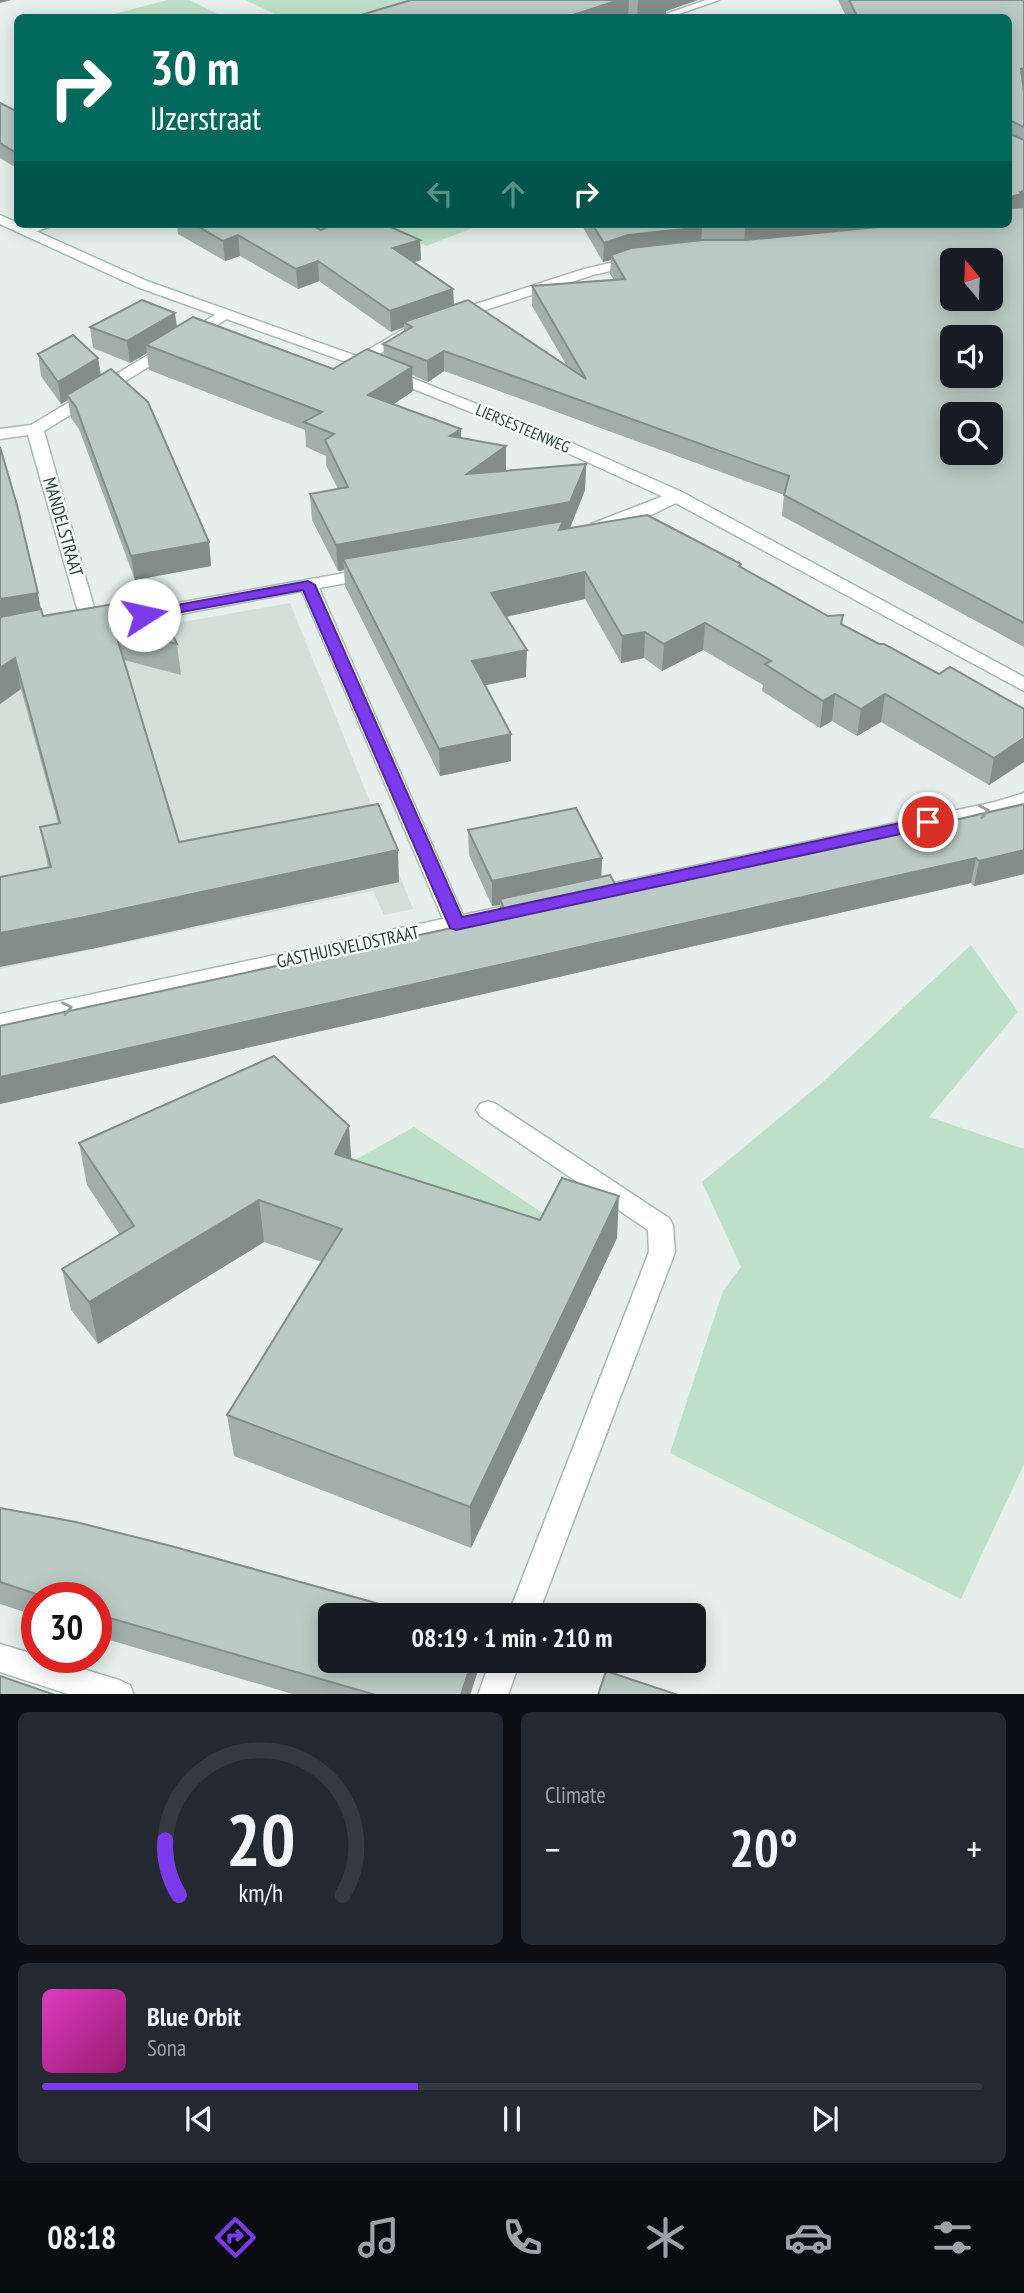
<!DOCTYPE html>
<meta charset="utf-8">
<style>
body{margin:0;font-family:"PT Sans Narrow",sans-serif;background:#242831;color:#f1f3f6;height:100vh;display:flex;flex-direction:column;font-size:26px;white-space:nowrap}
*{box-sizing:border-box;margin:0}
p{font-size:23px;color:#9ea1a6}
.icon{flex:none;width:38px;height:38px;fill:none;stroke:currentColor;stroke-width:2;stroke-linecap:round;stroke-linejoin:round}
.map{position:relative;height:1694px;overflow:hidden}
.drawer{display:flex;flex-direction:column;gap:18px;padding:18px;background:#0d0f14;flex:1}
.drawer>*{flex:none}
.banner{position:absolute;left:14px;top:14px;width:998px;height:214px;border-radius:10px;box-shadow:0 4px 18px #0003;background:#00695c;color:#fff;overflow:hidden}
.needle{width:46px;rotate:341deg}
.buttons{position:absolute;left:940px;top:248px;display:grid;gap:14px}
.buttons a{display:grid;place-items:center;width:63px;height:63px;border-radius:10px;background:#171b24;box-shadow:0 4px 18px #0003;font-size:35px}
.speed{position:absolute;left:21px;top:1582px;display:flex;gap:14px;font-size:35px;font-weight:700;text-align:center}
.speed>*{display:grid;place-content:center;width:91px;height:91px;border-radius:50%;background:#171b24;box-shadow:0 4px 18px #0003;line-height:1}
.speed .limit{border:10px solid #d22;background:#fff;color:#111}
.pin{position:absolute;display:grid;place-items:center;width:60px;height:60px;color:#fff;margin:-30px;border:4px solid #fff;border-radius:50%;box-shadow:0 2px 7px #0007}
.me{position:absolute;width:77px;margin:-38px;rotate:80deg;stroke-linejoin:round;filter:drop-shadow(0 0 5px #0008)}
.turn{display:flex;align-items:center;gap:24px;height:147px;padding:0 21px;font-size:32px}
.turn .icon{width:91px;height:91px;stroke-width:2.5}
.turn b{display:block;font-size:49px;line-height:60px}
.lanes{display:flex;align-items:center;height:66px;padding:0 21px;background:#0003;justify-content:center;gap:35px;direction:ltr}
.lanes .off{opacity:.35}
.big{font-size:52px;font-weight:800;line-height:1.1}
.drawer .tile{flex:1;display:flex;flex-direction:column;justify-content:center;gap:10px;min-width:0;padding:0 24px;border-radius:10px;background:#242831}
.drawer .dial{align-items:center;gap:0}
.dial svg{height:182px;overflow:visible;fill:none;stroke:#363941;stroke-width:7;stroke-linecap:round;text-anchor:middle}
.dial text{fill:#f1f3f6;stroke:none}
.song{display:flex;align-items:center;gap:21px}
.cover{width:84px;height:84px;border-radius:10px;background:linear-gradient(135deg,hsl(310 70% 55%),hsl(320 70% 35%))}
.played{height:7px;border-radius:4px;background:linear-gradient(90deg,#7c3aed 40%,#363941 40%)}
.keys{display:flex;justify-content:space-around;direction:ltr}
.heat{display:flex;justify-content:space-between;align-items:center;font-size:38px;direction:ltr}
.drawer .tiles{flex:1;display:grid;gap:18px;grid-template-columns:1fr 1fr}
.tile:last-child{grid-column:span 2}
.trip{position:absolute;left:318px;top:1603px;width:388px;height:70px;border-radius:10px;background:#171b24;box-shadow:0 4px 18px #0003;font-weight:800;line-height:70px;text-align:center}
.tabs{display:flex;height:112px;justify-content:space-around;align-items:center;background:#090b0e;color:#9ea1a6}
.tabs .icon{width:49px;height:49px}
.tabs .selected{color:#7c3aed}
.tabs b{font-size:32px;color:#f1f3f6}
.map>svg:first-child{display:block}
.built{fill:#d4dfda}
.green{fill:#bfe0c8}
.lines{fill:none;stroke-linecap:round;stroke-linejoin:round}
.lane-casing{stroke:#a8b8b2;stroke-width:3}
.street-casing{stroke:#a8b8b2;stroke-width:3}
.secondary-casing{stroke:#a4bbb3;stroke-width:3}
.lane{fill:#fff;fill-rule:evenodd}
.street{fill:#fff;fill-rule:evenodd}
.secondary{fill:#fff;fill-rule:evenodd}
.wall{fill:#a1aea9}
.shaded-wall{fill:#838d89}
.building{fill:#bbcac4;stroke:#838d89;stroke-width:2;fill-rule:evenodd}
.oneway{stroke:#92a09c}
.route{fill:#7c3aed;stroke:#51269a;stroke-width:2}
.labels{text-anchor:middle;stroke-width:5;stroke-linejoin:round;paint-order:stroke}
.far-street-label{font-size:16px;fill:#24423a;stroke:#f7fbf9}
.street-label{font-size:18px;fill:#24423a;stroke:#f7fbf9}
</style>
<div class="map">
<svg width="1024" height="1695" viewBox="0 0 1024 1695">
<rect width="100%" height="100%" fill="#e6efeb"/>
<path class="built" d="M290 603 413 909 384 915 373 891 0 969V654Z"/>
<g class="green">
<path d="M168 0H189L224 17H102Z"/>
<path d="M245 0H458L399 18 281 17Z"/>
<path d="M385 224H483L426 246Z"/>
<path d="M971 945 1018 1012 929 1117 1024 1149V1464L961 1599 670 1453 723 1291 741 1267 702 1182 824 1081Z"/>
<path d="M414 1127 559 1224 339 1196 355 1160Z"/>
</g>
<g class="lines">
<defs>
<g id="lane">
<path d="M706 0H719L670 17 663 15Z"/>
<path d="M41 224H56L27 235 22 232Z"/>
</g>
<g id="street">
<path d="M636 257 643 261 641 264 593 275 458 319H448L445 316 448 313 584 269Z"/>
<path d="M225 309 233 314 230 317 44 431 99 625 97 629H83L28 435 0 439V429L31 425Z"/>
<path d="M409 326 414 328 417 331 414 334 362 364H352L349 361Z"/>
<path d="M676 491 685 496 682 500 649 516 597 533 588 528 591 524Z"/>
<path d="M373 568 379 569 382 573 379 577 319 588 463 915 528 901 536 903 539 908 536 913 0 1030V1014L443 919 302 591 133 623 124 617 133 611Z"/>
<path d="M1024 793V807L998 815 591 902 583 900 580 895 583 890 591 888 995 802Z"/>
<path d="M488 1101 496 1104 669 1218 673 1225 675 1252 538 1615H508L649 1252 648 1230 480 1116 476 1110 480 1104Z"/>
<path d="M0 1644 119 1680 130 1685 134 1695H71L0 1672Z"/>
<path d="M490 1661H520L508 1695H478Z"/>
</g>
<path id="secondary" d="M0 215 147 281 362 358 549 433 682 492 1024 677V691L670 500 537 439 352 364 137 287 0 224Z"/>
</defs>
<use href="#lane" class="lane-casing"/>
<use href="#street" class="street-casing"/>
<use href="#secondary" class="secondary-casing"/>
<use href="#lane" class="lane"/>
<use href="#street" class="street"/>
<use href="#secondary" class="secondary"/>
</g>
<g class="wall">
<path d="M411 0H698L666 11 665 18H351Z"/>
<path d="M838 0H1024V85H1023L1024 92V647L782 516 784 495 444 371 428 382 412 375 413 391 394 404 461 438 506 446V471L586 464 585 490 570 528 741 564V567L841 624 879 644 939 674 1024 709V762L989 785 881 722 857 736 832 721 820 728 762 691 763 685 703 650 662 671 644 658 621 663 585 599 506 617 526 677 485 685 511 761 440 776 345 586 344 570 338 571 312 520 310 494 338 489 326 465V456L306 447 305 430 149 370 147 353 130 363 93 348 90 327H177L333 369 384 355 383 344 404 332V327L391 332 319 281 298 289 240 256 225 261 178 234 177 224H310L321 230 420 240 421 260 414 262 453 289 454 304 567 366 532 306V286L614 280 610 274 611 260 603 262 581 224H1008V18H847Z"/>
<path d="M0 103 18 112V169L0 158Z"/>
<path d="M38 354 98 358 101 375 209 542 211 566 135 580 79 429 71 418 68 400 61 404 41 376Z"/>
<path d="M0 447 43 616 155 597 177 644 181 675 124 660 179 842 399 882 91 949 48 867 40 827 58 823 21 689 0 704Z"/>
<path d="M1024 804V874L974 886 971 883 0 1104V1026L500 917V905L492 906 469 855 468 830 602 858 601 877 619 891 916 829Z"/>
<path d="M79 1143 351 1159 540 1220 617 1238 471 1548 234 1456 227 1415 322 1262 264 1242 98 1344 71 1310 62 1269 120 1235 87 1185Z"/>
<path d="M0 1508 481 1661 470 1695H296L96 1636V1598H37V1616L0 1604Z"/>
</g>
<g class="shaded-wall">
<path d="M0 0H11L0 3Z"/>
<path d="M619 0H629L628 18H564Z"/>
<path d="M638 0H698L666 11 665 18H637Z"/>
<path d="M1024 68V85L1018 86 1021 69Z"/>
<path d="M1024 191V210L1008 215 1009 197Z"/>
<path d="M778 224H948L744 246 745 227Z"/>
<path d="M702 227 701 246 611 255V260L603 262 604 243 628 235Z"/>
<path d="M238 235 240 256 225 261 223 241Z"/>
<path d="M420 240 421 260 394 268 393 248Z"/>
<path d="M318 261 319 281 298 289 296 269Z"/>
<path d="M453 289 454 309 404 322V327L391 332 390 311Z"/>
<path d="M175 313 178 334 146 345 147 353 130 363 127 341Z"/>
<path d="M444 351V371L428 382 427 361Z"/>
<path d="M98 358 101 380 67 395 68 400 61 404 58 382Z"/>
<path d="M412 367 413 391 370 420 368 395Z"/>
<path d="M461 429V454L450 436Z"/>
<path d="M506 446V471L467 474Z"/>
<path d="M586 464 585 490 570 528 348 569 343 559 344 570 338 571 336 545Z"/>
<path d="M209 542 211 566 135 580 131 556Z"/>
<path d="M585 572V599L491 620V593Z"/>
<path d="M38 593 43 624 0 631V599Z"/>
<path d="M705 623 703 650 662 671 664 644Z"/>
<path d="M645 632 644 658 621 663 622 636Z"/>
<path d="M527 650 526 677 472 688V661Z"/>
<path d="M15 658 21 689 0 704V668Z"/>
<path d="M835 694 832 721 820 728 823 701Z"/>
<path d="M885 694 881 722 857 736 861 709Z"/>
<path d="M511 734V761L440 776 439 749Z"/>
<path d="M1024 738V762L989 785 994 758Z"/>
<path d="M398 850 399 882 91 949 0 967V933Z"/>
<path d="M1024 850V874L974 886 979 861Z"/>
<path d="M602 858 601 883 500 899V905L492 906V881Z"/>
<path d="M976 858 971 883 0 1104V1077Z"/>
<path d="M349 1126 352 1168 335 1154Z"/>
<path d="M619 1196 617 1238 471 1548 470 1507Z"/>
<path d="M259 1200 264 1242 98 1344 89 1302Z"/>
<path d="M472 1661H481L470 1695H461Z"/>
</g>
<g class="building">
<path d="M411 0H619L564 18H351Z"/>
<path d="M849 0H1024V68L1021 69 1024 92V127L1009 120 1010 134 1024 140V191L1020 192 1022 194 1009 197 1008 203V18H858Z"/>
<path d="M0 103 18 112V154L0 143Z"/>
<path d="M1024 207V623L784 495 789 476 444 351 427 361 383 344 412 327 404 322 468 300 586 379 532 286 625 279 611 255 631 248 702 240H746L908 224H1008V208ZM952 261H990V299H952ZM952 338H990V376H952ZM952 415H990V453H952Z"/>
<path d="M194 224H310L321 230 333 224H384L420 240 393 248 453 289 390 311 318 261 296 269 238 235 223 241Z"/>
<path d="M592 224H778L745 227H702L628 235 604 243Z"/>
<path d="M142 300 175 313 127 341 90 327Z"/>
<path d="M193 317 333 369 367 349 412 367 368 395 461 429 450 436 506 446 467 474 586 464 570 502 336 545 310 494 348 487 325 440 334 434 304 422 322 412 146 345Z"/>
<path d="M73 335 98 358 58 382 38 354Z"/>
<path d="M111 369 148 402 209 542 131 556 76 407 67 395Z"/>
<path d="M0 447 17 505 38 593 0 599Z"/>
<path d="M647 515 741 564 739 566 828 616 843 615 841 624 879 644H884L939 674 950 667 1024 709V738L994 758 885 694 861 709 835 694 823 701 765 664 771 661 705 623 664 644 645 632 622 636 585 572 491 593 527 650 472 661 511 734 439 749 343 559 563 521 559 530Z"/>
<path d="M155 597 177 644 114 628 179 842 378 804 398 850 85 917 0 933V877L51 867 40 827 60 823 15 658 0 668V617L41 609 43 616Z"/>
<path d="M1024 804V850L979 861 976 858 0 1077V1026L507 916 500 899 610 875 619 891 914 826 916 829Z"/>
<path d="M576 808 602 858 492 881 468 830Z"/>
<path d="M274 1056 349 1126 335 1154 540 1220 562 1178 619 1196 470 1507 227 1415 342 1229 259 1200 89 1302 62 1269 134 1226 79 1143Z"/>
<path d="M0 1508 76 1522 171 1546 419 1615H331V1661H472L461 1695H376L96 1614V1598H48L0 1582Z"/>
<path d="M606 1671 678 1695H598Z"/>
<path d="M0 1676 55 1695H0Z"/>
</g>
<defs><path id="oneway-chevron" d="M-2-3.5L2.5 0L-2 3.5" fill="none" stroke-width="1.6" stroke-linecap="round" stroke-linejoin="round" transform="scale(1.75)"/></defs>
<g class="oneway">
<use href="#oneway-chevron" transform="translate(984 811) rotate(-11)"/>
<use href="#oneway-chevron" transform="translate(67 1008) rotate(-12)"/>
</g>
<path class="route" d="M308 581 315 585 462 917 928 817 936 822 928 828 456 930 450 928 303 590 144 619 137 615 144 611Z"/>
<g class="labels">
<g class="far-street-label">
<text transform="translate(523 428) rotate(23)" y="6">LIERSESTEENWEG</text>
</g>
<g class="street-label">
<text transform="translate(63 527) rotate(74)" y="6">MANDELSTRAAT</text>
<text transform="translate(348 947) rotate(-12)" y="6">GASTHUISVELDSTRAAT</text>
</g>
</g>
</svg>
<div class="buttons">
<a><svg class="needle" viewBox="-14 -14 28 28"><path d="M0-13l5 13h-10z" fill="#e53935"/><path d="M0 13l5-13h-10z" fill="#9ea1a6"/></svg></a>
<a><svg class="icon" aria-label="sound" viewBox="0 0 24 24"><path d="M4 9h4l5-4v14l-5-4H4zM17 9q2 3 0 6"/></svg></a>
<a><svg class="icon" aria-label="search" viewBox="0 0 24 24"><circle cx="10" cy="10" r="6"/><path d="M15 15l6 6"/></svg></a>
</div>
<div class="speed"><div class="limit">30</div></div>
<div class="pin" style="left:928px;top:822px;background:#d93025"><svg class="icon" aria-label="arrive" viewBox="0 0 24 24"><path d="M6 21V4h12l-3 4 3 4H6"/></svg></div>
<svg class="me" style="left:144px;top:615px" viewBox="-20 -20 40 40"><circle r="19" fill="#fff"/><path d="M0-13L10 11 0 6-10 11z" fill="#7c3aed"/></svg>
<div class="trip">08:19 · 1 min · 210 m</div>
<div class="banner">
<div class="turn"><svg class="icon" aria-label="right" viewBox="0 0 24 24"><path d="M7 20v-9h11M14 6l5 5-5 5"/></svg><div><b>30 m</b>IJzerstraat</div></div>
<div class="lanes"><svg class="icon off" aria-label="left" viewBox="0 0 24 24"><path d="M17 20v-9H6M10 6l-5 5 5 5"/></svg><svg class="icon off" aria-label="ahead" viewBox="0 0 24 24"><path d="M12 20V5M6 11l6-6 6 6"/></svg><svg class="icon" aria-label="right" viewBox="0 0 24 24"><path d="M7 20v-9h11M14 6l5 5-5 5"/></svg></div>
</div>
</div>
<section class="drawer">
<div class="tiles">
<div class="tile dial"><svg viewBox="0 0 100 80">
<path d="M14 69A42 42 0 1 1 86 69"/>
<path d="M14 69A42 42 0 0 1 8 45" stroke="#7c3aed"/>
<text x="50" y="56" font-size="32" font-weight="700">20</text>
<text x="50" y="72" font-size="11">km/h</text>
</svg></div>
<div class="tile"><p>Climate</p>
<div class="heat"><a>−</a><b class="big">20°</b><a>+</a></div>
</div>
<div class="tile">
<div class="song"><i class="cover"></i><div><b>Blue Orbit</b><p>Sona</p></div></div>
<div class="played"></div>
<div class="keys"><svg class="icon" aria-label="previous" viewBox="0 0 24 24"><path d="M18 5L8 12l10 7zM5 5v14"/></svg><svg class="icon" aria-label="pause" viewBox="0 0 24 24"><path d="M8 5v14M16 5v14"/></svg><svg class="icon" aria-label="next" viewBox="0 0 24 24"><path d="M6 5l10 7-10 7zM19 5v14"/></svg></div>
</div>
</div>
</section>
<nav class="tabs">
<b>08:18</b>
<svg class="icon selected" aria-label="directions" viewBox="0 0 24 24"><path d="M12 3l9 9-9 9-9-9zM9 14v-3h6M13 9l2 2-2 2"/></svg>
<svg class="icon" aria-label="music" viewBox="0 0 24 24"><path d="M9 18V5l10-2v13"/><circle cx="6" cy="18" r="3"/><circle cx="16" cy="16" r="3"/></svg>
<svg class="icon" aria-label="phone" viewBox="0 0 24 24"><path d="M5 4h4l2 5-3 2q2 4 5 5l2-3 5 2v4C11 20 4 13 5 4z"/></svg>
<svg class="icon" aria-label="climate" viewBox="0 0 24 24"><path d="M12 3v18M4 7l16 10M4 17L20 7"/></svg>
<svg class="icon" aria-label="car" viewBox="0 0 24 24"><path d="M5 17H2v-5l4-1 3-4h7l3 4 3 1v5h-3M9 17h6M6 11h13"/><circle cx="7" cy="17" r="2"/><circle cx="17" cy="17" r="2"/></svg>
<svg class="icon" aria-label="filters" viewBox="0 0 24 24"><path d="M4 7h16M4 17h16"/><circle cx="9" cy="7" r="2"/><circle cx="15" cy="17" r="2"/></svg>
</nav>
